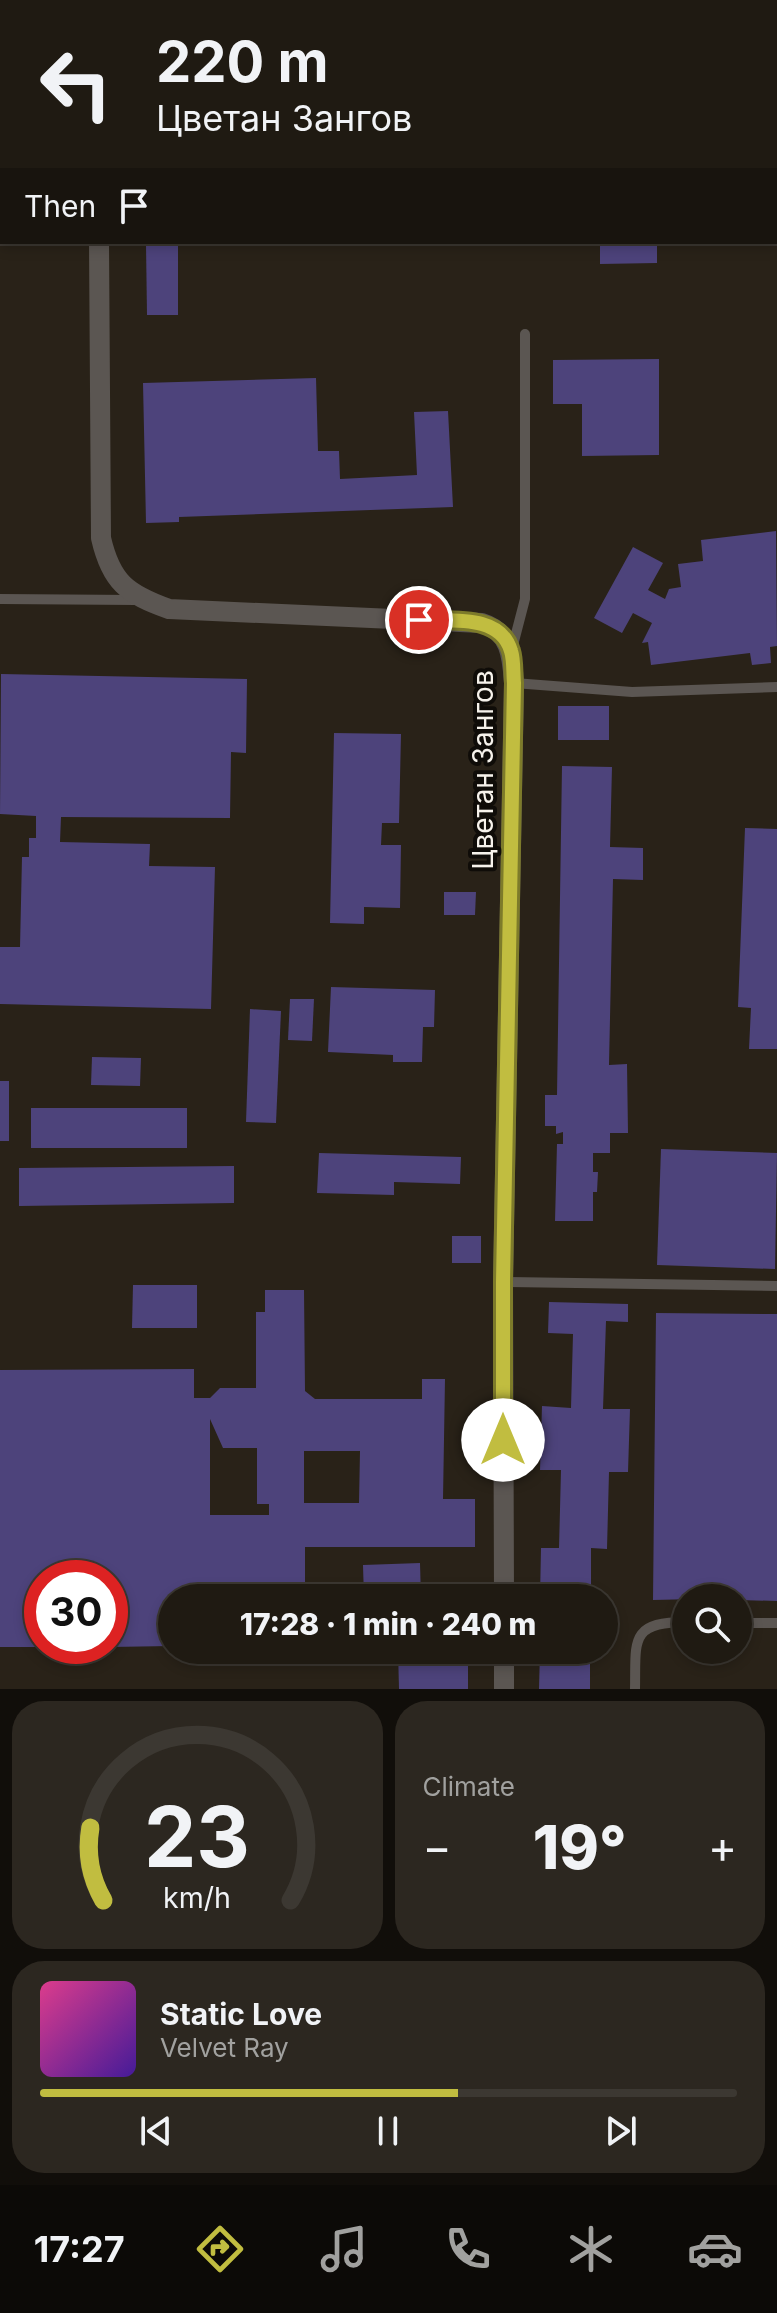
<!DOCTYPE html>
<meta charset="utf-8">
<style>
body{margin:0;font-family:Inter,sans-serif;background:#2c2720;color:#f1f3f6;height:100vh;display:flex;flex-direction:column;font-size:30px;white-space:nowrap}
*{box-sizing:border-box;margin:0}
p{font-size:26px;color:#a1a19f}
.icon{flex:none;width:44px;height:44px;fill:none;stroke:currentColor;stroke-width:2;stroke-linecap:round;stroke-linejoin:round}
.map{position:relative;height:1689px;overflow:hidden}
.drawer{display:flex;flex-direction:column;gap:12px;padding:12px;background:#110e0a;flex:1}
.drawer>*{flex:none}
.guide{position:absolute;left:0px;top:0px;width:778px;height:244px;box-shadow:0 4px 12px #0003,0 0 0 2px #3c3832;background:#1f1a12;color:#f1f3f6;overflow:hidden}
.buttons{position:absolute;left:672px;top:1584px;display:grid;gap:16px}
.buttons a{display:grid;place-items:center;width:80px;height:80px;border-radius:50%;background:#1f1a12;box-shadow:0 4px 12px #0003,0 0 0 2px #3c3832;font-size:40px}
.speed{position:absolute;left:24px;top:1560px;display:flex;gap:16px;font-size:40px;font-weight:700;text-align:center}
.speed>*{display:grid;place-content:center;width:104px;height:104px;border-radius:50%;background:#1f1a12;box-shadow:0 4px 12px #0003,0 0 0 2px #3c3832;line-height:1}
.speed .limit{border:12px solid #d22;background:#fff;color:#111}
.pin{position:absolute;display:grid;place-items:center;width:68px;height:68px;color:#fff;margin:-34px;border:4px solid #fff;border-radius:50%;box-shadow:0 2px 8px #0007}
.me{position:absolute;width:88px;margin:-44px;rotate:0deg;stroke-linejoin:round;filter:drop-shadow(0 0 6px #0008)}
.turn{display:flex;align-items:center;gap:28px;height:168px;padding:0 24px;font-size:36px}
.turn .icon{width:104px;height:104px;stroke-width:2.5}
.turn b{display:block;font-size:56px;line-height:68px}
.then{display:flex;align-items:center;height:76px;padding:0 24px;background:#0003;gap:16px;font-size:30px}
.big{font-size:60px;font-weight:800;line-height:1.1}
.drawer .tile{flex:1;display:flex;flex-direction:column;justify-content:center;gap:12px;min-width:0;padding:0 28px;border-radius:32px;background:#2c2720}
.drawer .dial{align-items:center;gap:0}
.dial svg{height:208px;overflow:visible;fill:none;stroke:#3c3832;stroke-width:7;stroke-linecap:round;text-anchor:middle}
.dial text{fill:#f1f3f6;stroke:none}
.song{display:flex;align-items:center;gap:24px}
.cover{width:96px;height:96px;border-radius:12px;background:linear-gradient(135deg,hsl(330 70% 55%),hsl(260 70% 35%))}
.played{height:8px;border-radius:4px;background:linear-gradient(90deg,#c1bd40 60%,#3c3832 60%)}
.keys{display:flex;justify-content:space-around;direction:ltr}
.heat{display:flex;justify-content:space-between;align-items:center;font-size:44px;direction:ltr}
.drawer .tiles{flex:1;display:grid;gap:12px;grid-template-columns:1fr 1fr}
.tile:last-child{grid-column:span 2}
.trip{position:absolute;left:158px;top:1584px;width:460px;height:80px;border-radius:40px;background:#1f1a12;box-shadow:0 4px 12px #0003,0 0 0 2px #3c3832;font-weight:800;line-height:80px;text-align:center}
.dock{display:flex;height:128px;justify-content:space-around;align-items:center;background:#0c0a07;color:#a1a19f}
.dock .icon{width:56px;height:56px}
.dock .active{color:#c1bd40}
.dock b{font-size:36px;color:#f1f3f6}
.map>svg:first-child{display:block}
.building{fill:#4d437b;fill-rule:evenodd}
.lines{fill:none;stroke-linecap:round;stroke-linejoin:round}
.lane{stroke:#5b5652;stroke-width:10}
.street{stroke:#5b5652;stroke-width:20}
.route-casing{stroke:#7d7b2a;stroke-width:20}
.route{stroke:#c1bd40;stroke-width:14}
.labels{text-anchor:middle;stroke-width:8;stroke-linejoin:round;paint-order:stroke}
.street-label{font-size:28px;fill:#f6f2eb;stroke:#0f0c08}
</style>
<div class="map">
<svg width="777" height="1689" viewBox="0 0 777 1689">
<rect width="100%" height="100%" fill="#292218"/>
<g class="building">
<path d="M600 242H657V263L600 264Z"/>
<path d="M146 244H178V315H147Z"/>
<path d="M659 359V455L582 456V404H553V360Z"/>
<path d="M316 378 318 451H339L340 479 417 475 414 412 448 411 453 507 179 517V522L146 523 143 383Z"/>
<path d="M776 531 777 646 770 647 771 663 752 665 750 653 651 665 648 642 642 643 652 623 633 613 622 633 594 618 633 547 663 563 648 590 665 599 669 589 681 587 678 564 703 561 701 540Z"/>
<path d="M1 674 247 679 246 753 231 752 230 818 61 817 60 842 150 844 149 866 215 867 211 1009 0 1004V947H20L22 857H29V838H36V816L0 814Z"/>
<rect x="558" y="706" width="51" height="34"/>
<path d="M334 733 401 734 399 823H382L381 845H401L400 908 364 907V924L330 923Z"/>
<path d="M562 766 612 767 610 847 643 848V880L613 879 609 1065 627 1064 628 1133H610V1153H593V1172H598L597 1192H593V1221H555L557 1144H563V1132L556 1134V1126H545V1095H557Z"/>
<path d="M745 828 777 829V1049H749L751 1008 738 1007Z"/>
<path d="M444 892H476L475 915H444Z"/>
<path d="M331 987 435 990 434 1027H423L422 1062H393V1055L328 1052Z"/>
<path d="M290 999H314L312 1041 288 1040Z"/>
<path d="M250 1009 281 1011 276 1123 246 1122Z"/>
<path d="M92 1057 141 1058 140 1086 91 1085Z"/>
<rect x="0" y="1081" width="9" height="60"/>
<rect x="31" y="1108" width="156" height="40"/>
<path d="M661 1149 777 1153 775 1269 657 1265Z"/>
<path d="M319 1153 461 1157 460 1184 394 1182V1195L317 1193Z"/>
<path d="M234 1166V1203L19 1206V1168Z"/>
<rect x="452" y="1236" width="29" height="27"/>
<path d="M133 1285H197V1328H132Z"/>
<path d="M265 1290H304L305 1391 315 1399H422V1379H445L443 1499H475V1547H305V1598H172V1646L110 1647V1578H42V1647H0V1370L194 1369V1398H210L220 1388H256V1312H265ZM210 1419 223 1448H257V1504H269V1515H210ZM304 1451H360L359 1503H304Z"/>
<path d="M549 1302 628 1304V1322L606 1321 603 1409H630L628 1472H609L607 1549 591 1548V1598H540L541 1548H559L561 1470H540L542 1406 571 1408 573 1334 548 1333Z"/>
<path d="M656 1313 777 1314V1601L738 1600V1598L653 1600Z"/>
<path d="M420 1563 421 1598H364L363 1565Z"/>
<path d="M398 1650H468V1689H399Z"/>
<path d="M540 1650H590V1689H539Z"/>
</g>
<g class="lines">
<g class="lane">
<path d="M0 599 136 600"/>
<path d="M512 649 525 599V334"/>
<path d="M514 683 632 692 777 687"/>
<path d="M503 1282 777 1286"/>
<path d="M738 1623H777"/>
<path d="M635 1689C636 1641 629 1622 686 1622"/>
</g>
<g class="street">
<path d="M98 0V2"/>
<path d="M99 242 101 538C111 582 127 594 169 609L482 623C511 632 512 657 514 683L503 1282 504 1598"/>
<path d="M504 1650V1689"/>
</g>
</g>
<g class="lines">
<defs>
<path id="route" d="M419 620C449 622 500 613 511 651 514 660 513 673 514 683L503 1282V1440"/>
</defs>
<use href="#route" class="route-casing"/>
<use href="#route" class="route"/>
</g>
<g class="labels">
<g class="street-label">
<text transform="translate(483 770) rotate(-90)" y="10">Цветан Зангов</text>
</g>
</g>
</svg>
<div class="buttons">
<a><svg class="icon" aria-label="search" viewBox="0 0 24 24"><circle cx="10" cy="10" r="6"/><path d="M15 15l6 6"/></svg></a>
</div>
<div class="speed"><div class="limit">30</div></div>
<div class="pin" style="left:419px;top:620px;background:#d93025"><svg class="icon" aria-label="arrive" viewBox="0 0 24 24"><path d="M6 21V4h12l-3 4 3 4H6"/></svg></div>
<svg class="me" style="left:503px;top:1440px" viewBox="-20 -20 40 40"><circle r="19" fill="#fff"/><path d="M0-13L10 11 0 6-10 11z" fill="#c1bd40"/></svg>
<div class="trip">17:28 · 1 min · 240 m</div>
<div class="guide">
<div class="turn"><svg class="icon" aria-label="left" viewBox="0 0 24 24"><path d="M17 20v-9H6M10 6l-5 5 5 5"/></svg><div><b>220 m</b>Цветан Зангов</div></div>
<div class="then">Then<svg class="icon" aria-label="arrive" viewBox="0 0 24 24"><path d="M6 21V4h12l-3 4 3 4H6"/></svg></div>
</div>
</div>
<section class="drawer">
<div class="tiles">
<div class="tile dial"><svg viewBox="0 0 100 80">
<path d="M14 69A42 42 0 1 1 86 69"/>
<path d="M14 69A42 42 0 0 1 9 41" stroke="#c1bd40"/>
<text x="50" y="56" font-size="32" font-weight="700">23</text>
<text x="50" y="72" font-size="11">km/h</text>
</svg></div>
<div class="tile"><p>Climate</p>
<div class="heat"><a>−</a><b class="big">19°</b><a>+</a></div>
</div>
<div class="tile">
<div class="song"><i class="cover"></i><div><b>Static Love</b><p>Velvet Ray</p></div></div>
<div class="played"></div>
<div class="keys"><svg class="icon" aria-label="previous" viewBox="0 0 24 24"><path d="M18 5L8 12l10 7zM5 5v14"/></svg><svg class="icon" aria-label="pause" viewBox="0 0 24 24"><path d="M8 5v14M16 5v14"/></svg><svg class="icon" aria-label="next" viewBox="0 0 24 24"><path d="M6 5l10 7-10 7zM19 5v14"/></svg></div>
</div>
</div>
</section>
<nav class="dock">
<b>17:27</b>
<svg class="icon active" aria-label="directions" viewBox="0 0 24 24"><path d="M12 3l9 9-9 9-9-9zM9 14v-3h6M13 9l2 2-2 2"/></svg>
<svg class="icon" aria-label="music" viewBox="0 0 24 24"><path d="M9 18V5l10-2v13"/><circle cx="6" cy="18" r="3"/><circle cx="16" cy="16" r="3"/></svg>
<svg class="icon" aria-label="phone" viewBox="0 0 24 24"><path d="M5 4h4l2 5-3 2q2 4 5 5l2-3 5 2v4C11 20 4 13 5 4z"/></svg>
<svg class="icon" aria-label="climate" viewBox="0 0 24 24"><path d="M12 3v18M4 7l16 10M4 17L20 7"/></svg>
<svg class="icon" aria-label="car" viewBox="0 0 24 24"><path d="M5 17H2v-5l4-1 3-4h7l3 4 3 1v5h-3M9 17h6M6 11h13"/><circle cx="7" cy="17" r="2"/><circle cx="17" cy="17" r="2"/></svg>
</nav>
